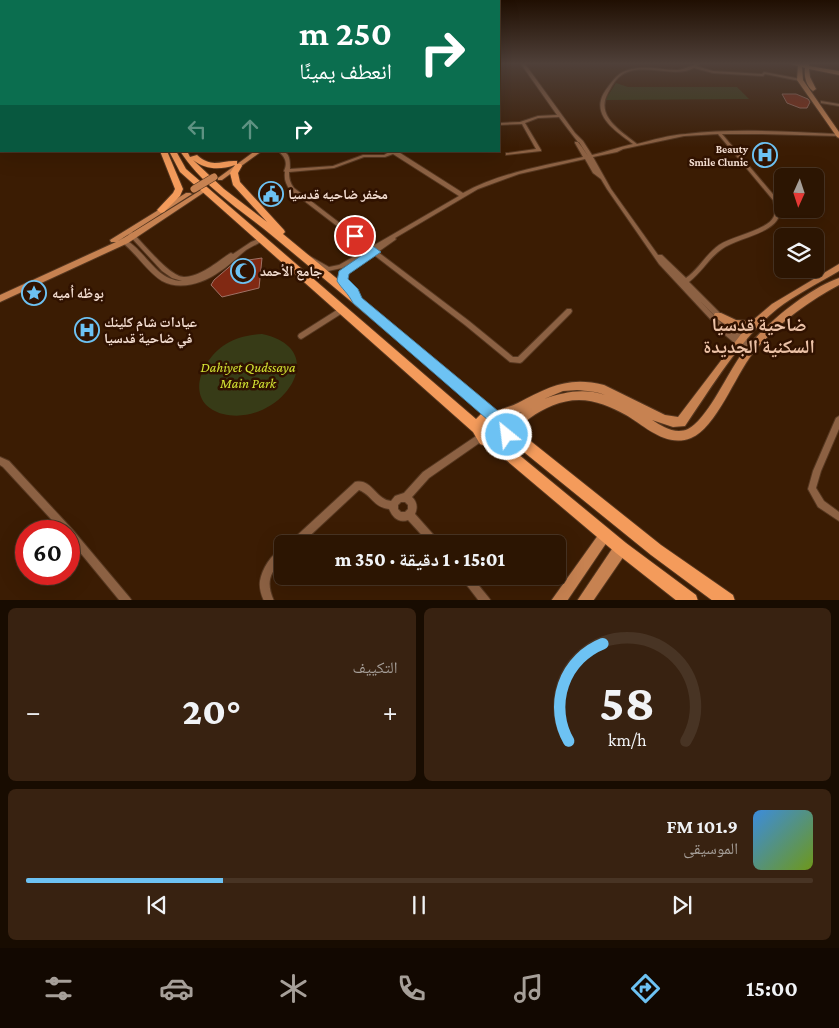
<!DOCTYPE html>
<html lang="ar">
<meta charset="utf-8">
<style>
body{margin:0;font-family:"Crimson Pro","Noto Naskh Arabic",serif;background:#382211;color:#f1f3f6;direction:rtl;height:100vh;display:flex;flex-direction:column;font-size:19px;white-space:nowrap}
*{box-sizing:border-box;margin:0}
p{font-size:16px;color:#a69f99}
.icon{flex:none;width:28px;height:28px;fill:none;stroke:currentColor;stroke-width:2;stroke-linecap:round;stroke-linejoin:round}
.map{position:relative;height:600px;overflow:hidden;direction:ltr}
.sheet{display:flex;flex-direction:column;gap:8px;padding:8px;background:#180c01;flex:1}
.sheet>*{flex:none}
.banner{position:absolute;left:0px;top:0px;width:500px;height:152px;box-shadow:0 5px 20px #0002,0 0 0 1px #483424;direction:rtl;background:#0b6e4f;color:#fff;overflow:hidden}
.needle{width:32px;rotate:183deg}
.buttons{position:absolute;left:774px;top:168px;display:grid;gap:10px}
.buttons a{display:grid;place-items:center;width:50px;height:50px;border-radius:8px;background:#2c1502;box-shadow:0 5px 20px #0002,0 0 0 1px #483424;font-size:25px}
.speed{position:absolute;left:15px;top:520px;display:flex;gap:10px;font-size:25px;font-weight:700;text-align:center}
.speed>*{display:grid;place-content:center;width:65px;height:65px;border-radius:50%;background:#2c1502;box-shadow:0 5px 20px #0002,0 0 0 1px #483424;line-height:1}
.speed .limit{border:8px solid #d22;background:#fff;color:#111}
.pin{position:absolute;display:grid;place-items:center;width:42px;height:42px;color:#fff;margin:-21px;border:2px solid #fff;border-radius:50%;box-shadow:0 1px 5px #0007}
.me{position:absolute;width:55px;margin:-28px;rotate:331deg;stroke-linejoin:round;filter:drop-shadow(0 0 4px #0008)}
.turn{display:flex;align-items:center;gap:18px;height:105px;padding:0 25px;font-size:22px}
.turn .icon{width:65px;height:65px;stroke-width:2.5}
.turn b{display:block;font-size:35px;line-height:42px}
.lanes{display:flex;align-items:center;height:48px;padding:0 25px;background:#0003;justify-content:center;gap:25px;direction:ltr}
.lanes .off{opacity:.35}
.big{font-size:38px;font-weight:800;line-height:1.1}
.sheet .widget{flex:1;display:flex;flex-direction:column;justify-content:center;gap:8px;min-width:0;padding:0 18px;border-radius:8px;background:#382211}
.sheet .dial{align-items:center;gap:0}
.dial svg{height:130px;overflow:visible;fill:none;stroke:#483424;stroke-width:7;stroke-linecap:round;text-anchor:middle}
.dial text{fill:#f1f3f6;stroke:none}
.song{display:flex;align-items:center;gap:15px}
.cover{width:60px;height:60px;border-radius:8px;background:linear-gradient(135deg,hsl(210 70% 55%),hsl(80 70% 35%))}
.played{height:5px;border-radius:2px;background:linear-gradient(90deg,#6dc2f3 25%,#483424 25%)}
.keys{display:flex;justify-content:space-around;direction:ltr}
.heat{display:flex;justify-content:space-between;align-items:center;font-size:28px;direction:ltr}
.sheet .tiles{flex:1;display:grid;gap:8px;grid-template-columns:1fr 1fr}
.widget:last-child{grid-column:span 2}
.trip{position:absolute;left:274px;top:535px;width:292px;height:50px;border-radius:8px;background:#2c1502;box-shadow:0 5px 20px #0002,0 0 0 1px #483424;font-weight:800;line-height:50px;text-align:center;direction:rtl}
.tabs{display:flex;height:80px;justify-content:space-around;align-items:center;background:#120801;color:#a69f99}
.tabs .icon{width:35px;height:35px}
.tabs .on{color:#6dc2f3}
.tabs b{font-size:22px;color:#f1f3f6}
.map>svg:first-child{display:block}
.green{fill:#373b17}
.building{fill:#812913;stroke:#9f7266}
.lines{fill:none;stroke-linecap:round;stroke-linejoin:round}
.street-casing{stroke:#553720;stroke-width:2}
.secondary-casing{stroke:#553720;stroke-width:2}
.primary-casing{stroke:#553720;stroke-width:2}
.street{fill:#8c6143;fill-rule:evenodd}
.secondary{fill:#c78251;fill-rule:evenodd}
.primary{fill:#f49b5b;fill-rule:evenodd}
.secondary-bridge-casing{stroke:#553720;stroke-width:8;stroke-linecap:butt}
.secondary-bridge{stroke:#c78251;stroke-width:7}
.route{fill:#6dc2f3;stroke:#477e9e}
.labels{text-anchor:middle;stroke-width:5;stroke-linejoin:round;paint-order:stroke}
.far-poi-label{font-size:11px;font-weight:bold;fill:#f3ddd0;stroke:#301200;text-anchor:end}
.poi-label{font-size:14px;font-weight:bold;fill:#f3ddd0;stroke:#301200;text-anchor:start}
.park-label{font-size:14px;font-style:italic;fill:#d5e633;stroke:#301200}
.district-label{font-size:19px;font-weight:bold;fill:#ecc2a7;stroke:#301200}
</style>
<div class="map">
<svg width="839" height="601" viewBox="0 0 839 601">
<rect width="100%" height="100%" fill="#3b1c03"/>
<g class="green">
<path d="M616 83 628 87H737L749 99 605 100Z"/>
<path d="M262 334C336 350 278 428 223 414 183 403 200 360 226 344 237 337 249 335 262 334Z"/>
</g>
<g class="building">
<path d="M782 94H796L808 99 810 102 807 108H800L787 103Z"/>
<path d="M262 258 259 288 222 297 211 285 214 280 235 262Z"/>
</g>
<g class="lines">
<defs>
<g id="street">
<path d="M521 64H525L575 133 583 141 592 155C606 152 619 147 633 144 620 134 596 120 601 100 602 95 605 91 608 87 614 79 618 73 628 70 644 65 661 70 678 70 686 69 692 64 700 64L696 66 713 71 762 74 764 72 801 79V81H800L765 74 763 76 713 73 694 68C671 79 639 60 619 77 614 81 611 88 608 93 595 116 621 131 637 144 653 140 669 135 686 134 737 128 788 132 839 134V136L761 134H722L777 199C793 233 740 235 722 249 709 258 702 272 689 282L754 347 755 349 754 351 752 352 737 345 725 335 659 264 607 189 601 179 593 173 585 159 519 174 478 189 395 238 396 239 395 240 378 252 469 321 513 357H518L567 309H571L572 311 571 313 522 362 520 363 510 362 465 325 374 255 346 275 345 280 356 290 360 300 357 302H355L351 293 339 281 340 274 370 252 342 268 328 271 304 257 303 256 304 255H308L329 267 339 265 367 249 290 190C286 184 284 180 285 172L284 171C288 162 285 157 278 151 290 151 290 159 290 169L333 166 363 155H384L391 151H397L463 193C499 173 543 166 583 157L575 143V142H579L588 156C579 142 568 130 559 117L538 118 525 123 541 150V151L506 155V153H508L536 149 522 124 499 125V123L520 122 538 116 557 115ZM718 134 773 200C774 205 776 211 774 216 769 230 732 236 719 245 706 254 699 269 686 278L662 255H658L611 189 593 157 617 152 623 149 684 136ZM393 154 459 196 371 247 294 188C290 183 289 178 289 172L334 168 364 157H385ZM700 301 733 334 729 331Z"/>
<rect x="0" y="65" width="1" height="2"/>
<path d="M821 101 839 104V106L821 103Z"/>
<path d="M130 231 132 232C143 243 170 277 184 277 200 277 217 262 229 254L231 253 233 254 251 242 263 237 266 239C260 243 252 246 246 250 237 257 229 266 219 272 204 283 180 291 162 281 145 270 136 252 120 241L119 240 122 238C145 248 154 280 182 281L172 278 162 271 128 234 127 233 128 232Z"/>
<path d="M340 308H344L345 310 344 312 303 338 301 339 299 338 298 336 299 334Z"/>
<path d="M839 416V429L821 471 816 488 824 501 839 512V521L818 507 808 489 813 471 836 418Z"/>
<path d="M482 432 485 433 486 436 485 439 429 478 412 497C417 502 418 507 415 514L439 541 440 544H430L408 520C399 523 393 518 389 509 373 507 372 495 359 490L301 544H290L291 541 355 482C372 478 376 500 391 501L395 496 404 493 423 472ZM401 502H405L408 505V509L405 512H401L398 509V505Z"/>
<path d="M0 457 9 461 72 529 130 598 132 601H120L69 539V531H62L3 467 0 465Z"/>
<path d="M282 549V560C269 574 266 583 274 601H264C261 594 259 588 260 581 262 569 271 554 282 549Z"/>
<path d="M460 576H471L489 598 491 601H479L462 579Z"/>
</g>
<g id="secondary">
<path d="M791 64H809V66L839 71V75L809 69 810 77 816 89 813 91C806 86 804 76 805 68L802 67 803 80 839 132V138L837 137 797 80 798 66Z"/>
<path d="M255 151H262L222 180H218V178Z"/>
<path d="M201 190 204 192 203 193 128 243 0 302V295L116 242H111L110 240 186 193H190L192 194 118 241 122 239Z"/>
<path d="M839 264V271C819 283 795 295 777 309 740 339 712 387 685 426L673 427 652 420C662 426 675 435 688 429 706 420 725 379 737 361 756 331 805 290 839 278V285C807 302 776 325 753 353 735 376 716 428 691 438 666 448 645 426 626 415 611 407 596 400 579 400 561 400 544 408 530 418 523 423 516 430 508 433L504 432 503 428 504 424 522 412 496 421 492 419 491 416 492 413C501 409 510 407 518 403 549 387 568 376 604 385L665 415 678 417 745 329C734 328 720 324 714 315L715 313H721L736 320 752 321 772 304ZM577 390C587 391 596 391 605 395 583 388 565 392 544 399L563 391Z"/>
<path d="M605 529 609 531 611 535 609 539 567 601H551L601 531Z"/>
<path d="M621 542 626 543 627 548 626 553 593 601H577L616 543Z"/>
</g>
<g id="primary">
<path d="M160 151H167L183 189 180 196 164 212 161 213 157 210 173 193 175 189Z"/>
<path d="M169 151H176L186 169 476 419 482 413C414 354 345 296 275 238 243 211 203 187 180 151H187L190 157 197 155C213 169 220 160 237 161V164H241L242 166 238 173 240 182 284 230 285 232 283 234 496 410 507 415 513 427 661 545 733 595 735 601H713L651 555 509 440 506 444 626 543 696 595 698 601H677L616 553 493 449 480 444 473 432 180 172ZM193 160C206 170 220 170 235 165L230 173 233 185 267 222 224 189ZM490 421H496L500 425V432L496 436H490L486 432V425Z"/>
</g>
</defs>
<use href="#street" class="street-casing"/>
<use href="#secondary" class="secondary-casing"/>
<use href="#primary" class="primary-casing"/>
<use href="#street" class="street"/>
<use href="#secondary" class="secondary"/>
<use href="#primary" class="primary"/>
<defs>
<path id="secondary-bridge" d="M194 189 214 177"/>
</defs>
<use href="#secondary-bridge" class="secondary-bridge-casing"/>
<use href="#secondary-bridge" class="secondary-bridge"/>
</g>
<linearGradient id="sky" x2="0" y2="1"><stop stop-color="#200f02"/><stop offset="0.43" stop-color="#4f4039"/><stop offset="1" stop-color="#4f4039" stop-opacity="0"/></linearGradient>
<rect width="839" height="148" fill="url(#sky)"/>
<path class="route" d="M355 233 381 252 349 274 348 279 358 289 362 298 498 411 506 414 515 428 512 440 507 442 502 440 500 435 501 430 496 423 488 420 353 303C348 293 342 289 337 281L339 271 368 251 351 239 350 236Z"/>
<defs>
<symbol id="hospital-ring" viewBox="-11 -11 22 22"><circle r="9.5" fill="#301200" stroke="#6dc2f3" stroke-width="1.5"/><path d="M-5-5h3v3.5h4V-5h3V5h-3V1.5h-4V5h-3Z" fill="#6dc2f3"/></symbol>
<symbol id="civic-ring" viewBox="-11 -11 22 22"><circle r="9.5" fill="#301200" stroke="#6dc2f3" stroke-width="1.5"/><path d="M-.6-6.5H3V-4.5H.6V-3L4-1V1h2V6H-6V1h2V-1L-.6-3ZM-1.2 2.5V6h2.4V2.5Z" fill="#6dc2f3"/></symbol>
<symbol id="mosque-ring" viewBox="-11 -11 22 22"><circle r="9.5" fill="#301200" stroke="#6dc2f3" stroke-width="1.5"/><path d="M3.5-4.9A6 6 0 1 0 3.5 4.9A5 5 0 1 1 3.5-4.9Z" fill="#6dc2f3"/></symbol>
<symbol id="sight-ring" viewBox="-11 -11 22 22"><circle r="9.5" fill="#301200" stroke="#6dc2f3" stroke-width="1.5"/><path d="M0-6L1.8-2.2L6-1.7L2.9 1.2L3.7 5.4L0 3.3L-3.7 5.4L-2.9 1.2L-6-1.7L-1.8-2.2Z" fill="#6dc2f3"/></symbol>
</defs>
<g fill-rule="evenodd">
<use href="#hospital-ring" x="751" y="141" width="28" height="28"/>
<use href="#civic-ring" x="257" y="180" width="28" height="28"/>
<use href="#mosque-ring" x="229" y="257" width="28" height="28"/>
<use href="#sight-ring" x="20" y="279" width="28" height="28"/>
<use href="#hospital-ring" x="73" y="316" width="28" height="28"/>
</g>
<g class="labels">
<g class="far-poi-label">
<text x="748" y="153">Beauty<tspan x="748" dy="13">Smile Clunic</tspan></text>
</g>
<g class="poi-label">
<text x="288" y="199">مخفر ضاحيه قدسيا</text>
<text x="260" y="276">جامع الأحمد</text>
<text x="52" y="298">بوظه اُميه</text>
<text x="104" y="327">عيادات شام كلينك<tspan x="104" dy="16">في ضاحية قدسيا</tspan></text>
</g>
<g class="park-label">
<text x="248" y="372">Dahiyet Qudssaya<tspan x="248" dy="16">Main Park</tspan></text>
</g>
<g class="district-label">
<text x="759" y="331">ضاحية قدسيا<tspan x="759" dy="22">السكنية الجديدة</tspan></text>
</g>
</g>
</svg>
<div class="buttons">
<a><svg class="needle" viewBox="-14 -14 28 28"><path d="M0-13l5 13h-10z" fill="#e53935"/><path d="M0 13l5-13h-10z" fill="#a69f99"/></svg></a>
<a><svg class="icon" aria-label="layers" viewBox="0 0 24 24"><path d="M12 4l9 5-9 5-9-5zM3 14l9 5 9-5"/></svg></a>
</div>
<div class="speed"><div class="limit">60</div></div>
<div class="pin" style="left:355px;top:236px;background:#d93025"><svg class="icon" aria-label="arrive" viewBox="0 0 24 24"><path d="M6 21V4h12l-3 4 3 4H6"/></svg></div>
<svg class="me" style="left:507px;top:435px" viewBox="-20 -20 40 40"><circle r="17" fill="#6dc2f3" stroke="#fff" stroke-width="3"/><path d="M0-11L8 9 0 5-8 9z" fill="#fff"/></svg>
<div class="trip">15:01 · 1 دقيقة · 350 m</div>
<div class="banner">
<div class="turn"><svg class="icon" aria-label="right" viewBox="0 0 24 24"><path d="M7 20v-9h11M14 6l5 5-5 5"/></svg><div><b>250 m</b>انعطف يمينًا</div></div>
<div class="lanes"><svg class="icon off" aria-label="left" viewBox="0 0 24 24"><path d="M17 20v-9H6M10 6l-5 5 5 5"/></svg><svg class="icon off" aria-label="ahead" viewBox="0 0 24 24"><path d="M12 20V5M6 11l6-6 6 6"/></svg><svg class="icon" aria-label="right" viewBox="0 0 24 24"><path d="M7 20v-9h11M14 6l5 5-5 5"/></svg></div>
</div>
</div>
<section class="sheet">
<div class="tiles">
<div class="widget dial"><svg viewBox="0 0 100 80">
<path d="M14 69A42 42 0 1 1 86 69"/>
<path d="M14 69A42 42 0 0 1 35 9" stroke="#6dc2f3"/>
<text x="50" y="56" font-size="32" font-weight="700">58</text>
<text x="50" y="72" font-size="11">km/h</text>
</svg></div>
<div class="widget"><p>التكييف</p>
<div class="heat"><a>−</a><b class="big">20°</b><a>+</a></div>
</div>
<div class="widget">
<div class="song"><i class="cover"></i><div><b>101.9 FM</b><p>الموسيقى</p></div></div>
<div class="played"></div>
<div class="keys"><svg class="icon" aria-label="previous" viewBox="0 0 24 24"><path d="M18 5L8 12l10 7zM5 5v14"/></svg><svg class="icon" aria-label="pause" viewBox="0 0 24 24"><path d="M8 5v14M16 5v14"/></svg><svg class="icon" aria-label="next" viewBox="0 0 24 24"><path d="M6 5l10 7-10 7zM19 5v14"/></svg></div>
</div>
</div>
</section>
<nav class="tabs">
<b>15:00</b>
<svg class="icon on" aria-label="directions" viewBox="0 0 24 24"><path d="M12 3l9 9-9 9-9-9zM9 14v-3h6M13 9l2 2-2 2"/></svg>
<svg class="icon" aria-label="music" viewBox="0 0 24 24"><path d="M9 18V5l10-2v13"/><circle cx="6" cy="18" r="3"/><circle cx="16" cy="16" r="3"/></svg>
<svg class="icon" aria-label="phone" viewBox="0 0 24 24"><path d="M5 4h4l2 5-3 2q2 4 5 5l2-3 5 2v4C11 20 4 13 5 4z"/></svg>
<svg class="icon" aria-label="climate" viewBox="0 0 24 24"><path d="M12 3v18M4 7l16 10M4 17L20 7"/></svg>
<svg class="icon" aria-label="car" viewBox="0 0 24 24"><path d="M5 17H2v-5l4-1 3-4h7l3 4 3 1v5h-3M9 17h6M6 11h13"/><circle cx="7" cy="17" r="2"/><circle cx="17" cy="17" r="2"/></svg>
<svg class="icon" aria-label="filters" viewBox="0 0 24 24"><path d="M4 7h16M4 17h16"/><circle cx="9" cy="7" r="2"/><circle cx="15" cy="17" r="2"/></svg>
</nav>
